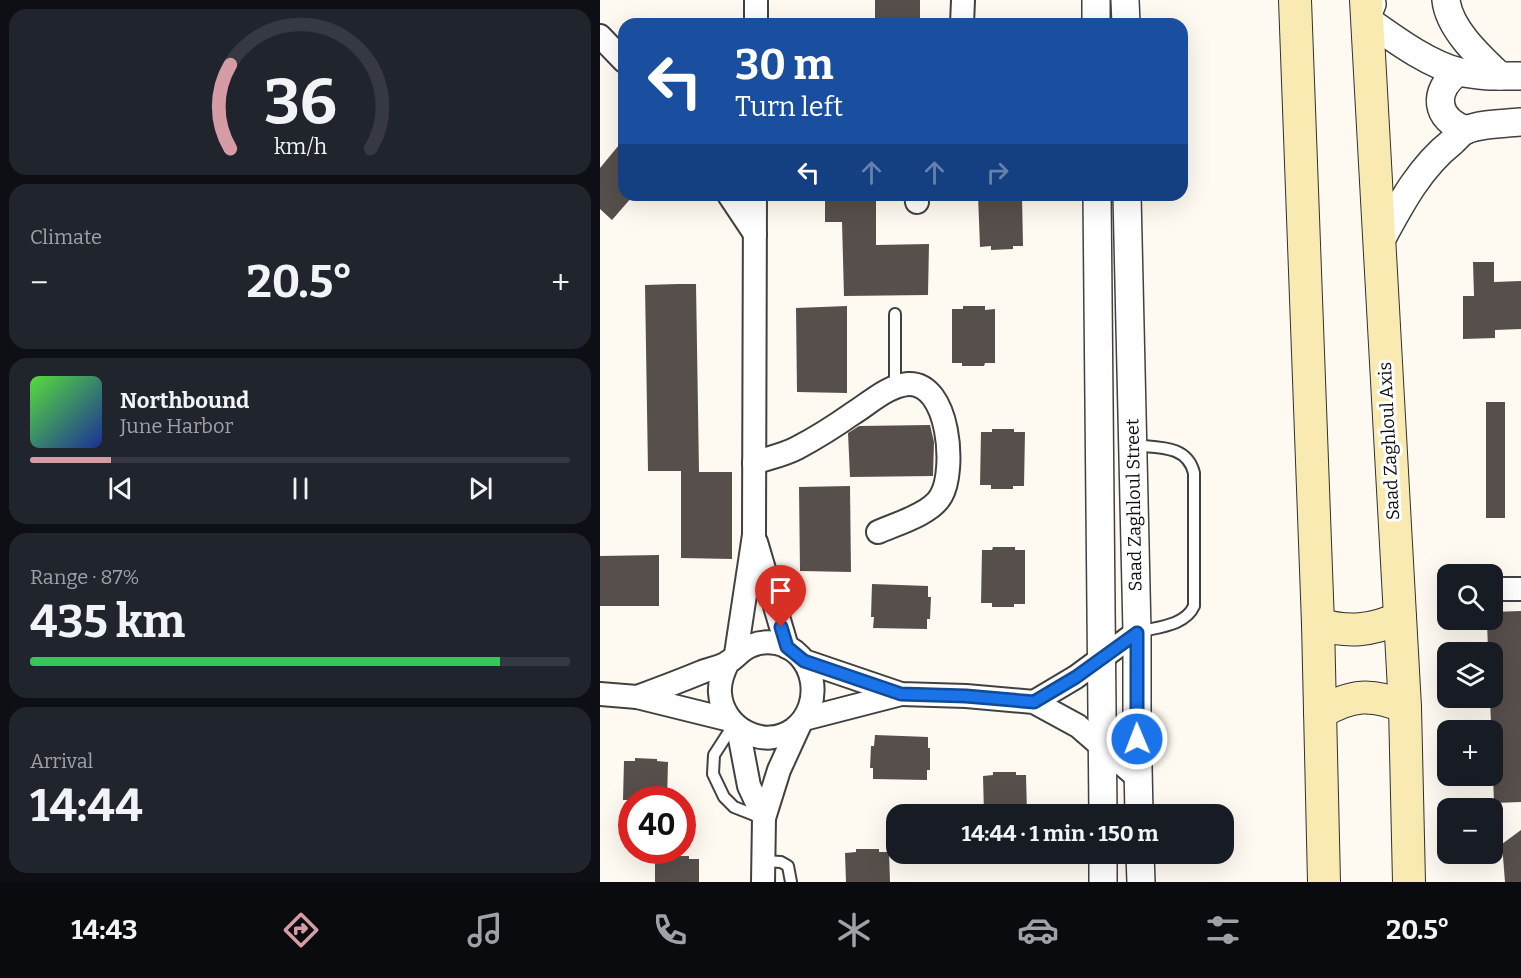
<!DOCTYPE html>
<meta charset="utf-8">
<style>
body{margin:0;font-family:Bitter,serif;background:#20242c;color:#f1f3f6;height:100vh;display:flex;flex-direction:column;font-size:22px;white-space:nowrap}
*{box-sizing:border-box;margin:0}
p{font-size:20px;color:#9ea1a6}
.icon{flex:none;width:33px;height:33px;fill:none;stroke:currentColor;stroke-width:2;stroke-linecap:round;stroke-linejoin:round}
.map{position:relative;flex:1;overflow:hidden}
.panel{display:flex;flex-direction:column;gap:9px;padding:9px;background:#0d0f14;width:600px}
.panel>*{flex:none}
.guide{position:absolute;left:18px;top:18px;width:570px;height:183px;border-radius:18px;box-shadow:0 6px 24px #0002;background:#1a4fa0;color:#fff;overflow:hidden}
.controls{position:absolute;left:837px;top:564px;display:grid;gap:12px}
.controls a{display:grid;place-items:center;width:66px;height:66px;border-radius:12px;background:#171b24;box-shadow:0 6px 24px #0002;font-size:30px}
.speed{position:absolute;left:18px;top:786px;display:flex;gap:12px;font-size:30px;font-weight:700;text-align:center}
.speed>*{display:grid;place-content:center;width:78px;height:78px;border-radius:50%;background:#171b24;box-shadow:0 6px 24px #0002;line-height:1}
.speed .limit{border:9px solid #d22;background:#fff;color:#111}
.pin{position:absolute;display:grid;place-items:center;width:51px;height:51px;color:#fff;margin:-62px -26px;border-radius:50% 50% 50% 0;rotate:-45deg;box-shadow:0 0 6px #0007}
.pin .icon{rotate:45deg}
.me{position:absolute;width:66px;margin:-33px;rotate:359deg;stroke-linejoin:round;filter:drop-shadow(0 0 4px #0008)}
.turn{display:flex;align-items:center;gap:21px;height:126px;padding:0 18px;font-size:27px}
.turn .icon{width:78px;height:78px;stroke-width:2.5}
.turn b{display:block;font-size:42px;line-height:51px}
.lanes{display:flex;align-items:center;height:57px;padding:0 18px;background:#0003;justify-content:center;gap:30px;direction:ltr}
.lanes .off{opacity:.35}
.big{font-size:45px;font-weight:700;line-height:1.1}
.panel .widget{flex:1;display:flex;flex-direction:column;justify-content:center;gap:9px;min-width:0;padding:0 21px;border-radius:18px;background:#20242c}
.panel .dial{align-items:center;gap:0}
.dial svg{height:156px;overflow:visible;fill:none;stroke:#363941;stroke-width:7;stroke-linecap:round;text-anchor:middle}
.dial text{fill:#f1f3f6;stroke:none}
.song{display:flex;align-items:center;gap:18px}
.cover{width:72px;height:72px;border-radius:9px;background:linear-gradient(135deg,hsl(110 70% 55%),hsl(230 70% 35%))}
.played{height:6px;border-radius:3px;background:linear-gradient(90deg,#d69ca6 15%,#363941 15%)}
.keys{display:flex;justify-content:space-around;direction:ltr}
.heat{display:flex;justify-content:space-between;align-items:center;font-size:33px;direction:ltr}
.charge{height:9px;border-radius:4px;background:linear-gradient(90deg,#34c759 87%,#363941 0)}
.trip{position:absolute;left:286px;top:804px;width:348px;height:60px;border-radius:18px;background:#171b24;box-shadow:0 6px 24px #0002;font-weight:700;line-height:60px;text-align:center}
.tabs{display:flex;height:96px;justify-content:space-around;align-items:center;background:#090b0e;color:#9ea1a6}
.tabs .icon{width:42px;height:42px}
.tabs .active{color:#d69ca6}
.tabs b{font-size:27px;color:#f1f3f6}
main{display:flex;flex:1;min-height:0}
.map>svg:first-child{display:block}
.building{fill:#564f4c}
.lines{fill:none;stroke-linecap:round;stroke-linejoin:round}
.service-casing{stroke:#414141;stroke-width:14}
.minor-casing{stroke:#414141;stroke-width:26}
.tertiary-casing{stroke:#414141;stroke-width:30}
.secondary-casing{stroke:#303030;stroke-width:34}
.service{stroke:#fff;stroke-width:10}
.minor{stroke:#fff;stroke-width:22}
.tertiary{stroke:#fff;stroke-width:27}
.secondary{stroke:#f8eab1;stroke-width:32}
.route-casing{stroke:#114b97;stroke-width:15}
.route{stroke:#1a73e8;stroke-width:10}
.labels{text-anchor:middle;stroke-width:6;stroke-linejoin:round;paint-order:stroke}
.street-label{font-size:18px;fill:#0e0e0e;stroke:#fff}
</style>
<main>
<section class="panel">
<div class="widget dial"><svg viewBox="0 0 100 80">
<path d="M14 69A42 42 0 1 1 86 69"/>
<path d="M14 69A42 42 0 0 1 14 26" stroke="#d69ca6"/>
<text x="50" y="56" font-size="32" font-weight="700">36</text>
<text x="50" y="72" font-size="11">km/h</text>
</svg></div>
<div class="widget"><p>Climate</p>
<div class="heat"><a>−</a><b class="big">20.5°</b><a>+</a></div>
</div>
<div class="widget">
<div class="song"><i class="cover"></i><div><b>Northbound</b><p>June Harbor</p></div></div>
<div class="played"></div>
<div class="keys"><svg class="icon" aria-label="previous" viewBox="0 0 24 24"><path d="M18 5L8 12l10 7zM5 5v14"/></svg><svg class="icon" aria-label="pause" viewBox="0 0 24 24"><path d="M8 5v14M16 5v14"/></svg><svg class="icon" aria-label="next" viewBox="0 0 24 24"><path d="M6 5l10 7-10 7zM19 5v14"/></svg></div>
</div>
<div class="widget"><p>Range · 87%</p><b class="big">435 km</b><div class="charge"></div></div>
<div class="widget"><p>Arrival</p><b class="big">14:44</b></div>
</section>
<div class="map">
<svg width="921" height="882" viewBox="0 0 921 882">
<rect width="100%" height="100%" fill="#fefaf1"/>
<g class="building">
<rect x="275" y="0" width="45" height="24"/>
<path d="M24 139V195L32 197 12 220 0 209V168Z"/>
<path d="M225 195H276V245L329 244 328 295 244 296 242 222H225Z"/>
<path d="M378 195H422L423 246H413V249L391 250V246L380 247Z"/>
<path d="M873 262H894V282L921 281V329L895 330V338L863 339V296H874Z"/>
<path d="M78 284H96L99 472H132V559L81 558V471H48L45 285Z"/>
<path d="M247 306V393L197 392 196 308Z"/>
<path d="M363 306H385V310L395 309V363H385L384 366H362V363H352V309H363Z"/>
<rect x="886" y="402" width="19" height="116"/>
<path d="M330 425 334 442 333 476 250 477 248 433 259 426Z"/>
<path d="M392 429H414V432H425L424 486H413V489H391V485H380L381 432H392Z"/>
<path d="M250 486 251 572 200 571 199 487Z"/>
<path d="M393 547H415V550H425V604H414V607H392V603H381L382 550H392Z"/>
<path d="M59 555V606H0V556Z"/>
<path d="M272 584 328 586V597H331L330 619H327V629L273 628 274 617H271Z"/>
<path d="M921 611V802L894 803 890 698H892V652H888L887 620H892V612Z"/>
<path d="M275 735 328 737V748H330V770H327V780L273 779V768H270L271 746H274Z"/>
<path d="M35 758 57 759V761L68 762 67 800H23L24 761H35Z"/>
<path d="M393 772H416V775H426L427 814H384L383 776 393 775Z"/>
<path d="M921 830V882H905L902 844Z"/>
<path d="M256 849H279V852H289L290 882H246L245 853 256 852Z"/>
<path d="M66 856H89V859H99V882H55V858H66Z"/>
</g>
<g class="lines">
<defs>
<g id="service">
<path d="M295 314V388"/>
<path d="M533 445C557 448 587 444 594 473V606C585 626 557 627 538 632"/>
<path d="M134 724 114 755 113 774 124 797 134 807 162 818"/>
<path d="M163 861 181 862 188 866 191 882"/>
</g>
<g id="minor">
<path d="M156 24V0"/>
<path d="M362 24 363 0"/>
<path d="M0 36 24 61"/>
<path d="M129 195 155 234"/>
<path d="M316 195 317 202"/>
<path d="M154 463C168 458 184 455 197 448 216 438 235 426 252 414 270 403 287 386 308 384 350 382 356 471 341 496 331 514 296 524 278 532"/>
<path d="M156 542 187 647"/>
<path d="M895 589H921"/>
<path d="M136 654 154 535 155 195"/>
<path d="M204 661 301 694 366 696 434 702 478 726 538 778"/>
<path d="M0 694 37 697 130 720"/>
<path d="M37 697C59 689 80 681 102 672 110 669 120 667 127 663 137 657 142 648 153 645 160 642 169 642 176 643 216 651 225 705 194 729 164 751 122 728 120 693 119 682 123 672 128 662"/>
<path d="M434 702 476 677 537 632"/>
<path d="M204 719 301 694"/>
<path d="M138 728 149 786 164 818"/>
<path d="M163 882 164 818 179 770 200 724"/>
</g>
<g id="tertiary">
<path d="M496 0V24"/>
<path d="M525 0 526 24"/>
<path d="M846 0C849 29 880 57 900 76"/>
<path d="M772 4 766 19C793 38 829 65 860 72 880 77 901 76 921 76"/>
<path d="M858 72C832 91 835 119 866 130"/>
<path d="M497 195 503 814"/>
<path d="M527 195 537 632V720L539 814"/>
<path d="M780 242C800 205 819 168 852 142 856 138 861 132 866 130 882 123 904 124 921 122"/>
<path d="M540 854 541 882"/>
<path d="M503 882V854"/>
</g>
<g id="secondary">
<path d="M695 0 718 624 724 882"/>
<path d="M766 0 805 707 809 882"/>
<path d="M718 624C748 633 771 631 800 618"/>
<path d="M720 713C751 694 772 693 805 707"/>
</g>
</defs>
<use href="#service" class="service-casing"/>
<use href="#minor" class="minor-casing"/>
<use href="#tertiary" class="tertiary-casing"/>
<use href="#secondary" class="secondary-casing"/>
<use href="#service" class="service"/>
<use href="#minor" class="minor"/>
<use href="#tertiary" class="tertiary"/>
<use href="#secondary" class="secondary"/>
</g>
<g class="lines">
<defs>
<path id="route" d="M181 627 187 647 204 661 301 694 366 696 434 702 476 677 537 633V739"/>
</defs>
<use href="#route" class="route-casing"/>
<use href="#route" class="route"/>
</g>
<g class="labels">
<g class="street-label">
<text transform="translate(789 441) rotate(-93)" y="6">Saad Zaghloul Axis</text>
<text transform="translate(534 505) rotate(-91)" y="6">Saad Zaghloul Street</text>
</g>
</g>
</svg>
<div class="controls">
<a><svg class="icon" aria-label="search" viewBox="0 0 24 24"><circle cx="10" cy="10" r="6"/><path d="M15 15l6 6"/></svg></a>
<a><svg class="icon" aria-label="layers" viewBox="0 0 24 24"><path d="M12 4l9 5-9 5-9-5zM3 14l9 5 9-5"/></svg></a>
<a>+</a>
<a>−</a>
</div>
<div class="speed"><div class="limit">40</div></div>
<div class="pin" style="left:181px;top:627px;background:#d93025"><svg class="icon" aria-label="arrive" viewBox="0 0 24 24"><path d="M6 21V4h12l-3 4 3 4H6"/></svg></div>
<svg class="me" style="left:537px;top:739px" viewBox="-20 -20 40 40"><circle r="17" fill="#1a73e8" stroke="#fff" stroke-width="3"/><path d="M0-11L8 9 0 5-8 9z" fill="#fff"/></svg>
<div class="trip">14:44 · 1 min · 150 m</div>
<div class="guide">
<div class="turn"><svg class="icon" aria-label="left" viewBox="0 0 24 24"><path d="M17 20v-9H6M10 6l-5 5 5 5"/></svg><div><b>30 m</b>Turn left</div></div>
<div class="lanes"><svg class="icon" aria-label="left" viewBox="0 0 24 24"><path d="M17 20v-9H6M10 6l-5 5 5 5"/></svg><svg class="icon off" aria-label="ahead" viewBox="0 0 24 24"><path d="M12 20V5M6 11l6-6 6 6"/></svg><svg class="icon off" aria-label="ahead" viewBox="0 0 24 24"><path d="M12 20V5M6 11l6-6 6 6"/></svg><svg class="icon off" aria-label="right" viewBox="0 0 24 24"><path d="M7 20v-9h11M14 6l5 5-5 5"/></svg></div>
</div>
</div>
</main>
<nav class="tabs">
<b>14:43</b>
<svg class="icon active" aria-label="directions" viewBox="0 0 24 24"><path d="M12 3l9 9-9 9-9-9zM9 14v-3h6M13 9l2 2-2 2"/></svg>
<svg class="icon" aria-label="music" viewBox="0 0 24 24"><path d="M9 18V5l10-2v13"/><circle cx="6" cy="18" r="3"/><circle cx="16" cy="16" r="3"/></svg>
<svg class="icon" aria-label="phone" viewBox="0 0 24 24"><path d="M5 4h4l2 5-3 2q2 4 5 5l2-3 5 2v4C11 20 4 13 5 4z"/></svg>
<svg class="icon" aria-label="climate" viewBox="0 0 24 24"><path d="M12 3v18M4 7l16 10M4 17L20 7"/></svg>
<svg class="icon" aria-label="car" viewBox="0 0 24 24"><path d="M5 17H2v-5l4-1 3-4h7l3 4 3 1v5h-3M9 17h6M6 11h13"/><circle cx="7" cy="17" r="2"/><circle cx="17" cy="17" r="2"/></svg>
<svg class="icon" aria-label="filters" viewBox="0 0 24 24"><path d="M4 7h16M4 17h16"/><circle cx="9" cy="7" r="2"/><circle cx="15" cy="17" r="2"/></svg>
<b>20.5°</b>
</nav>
